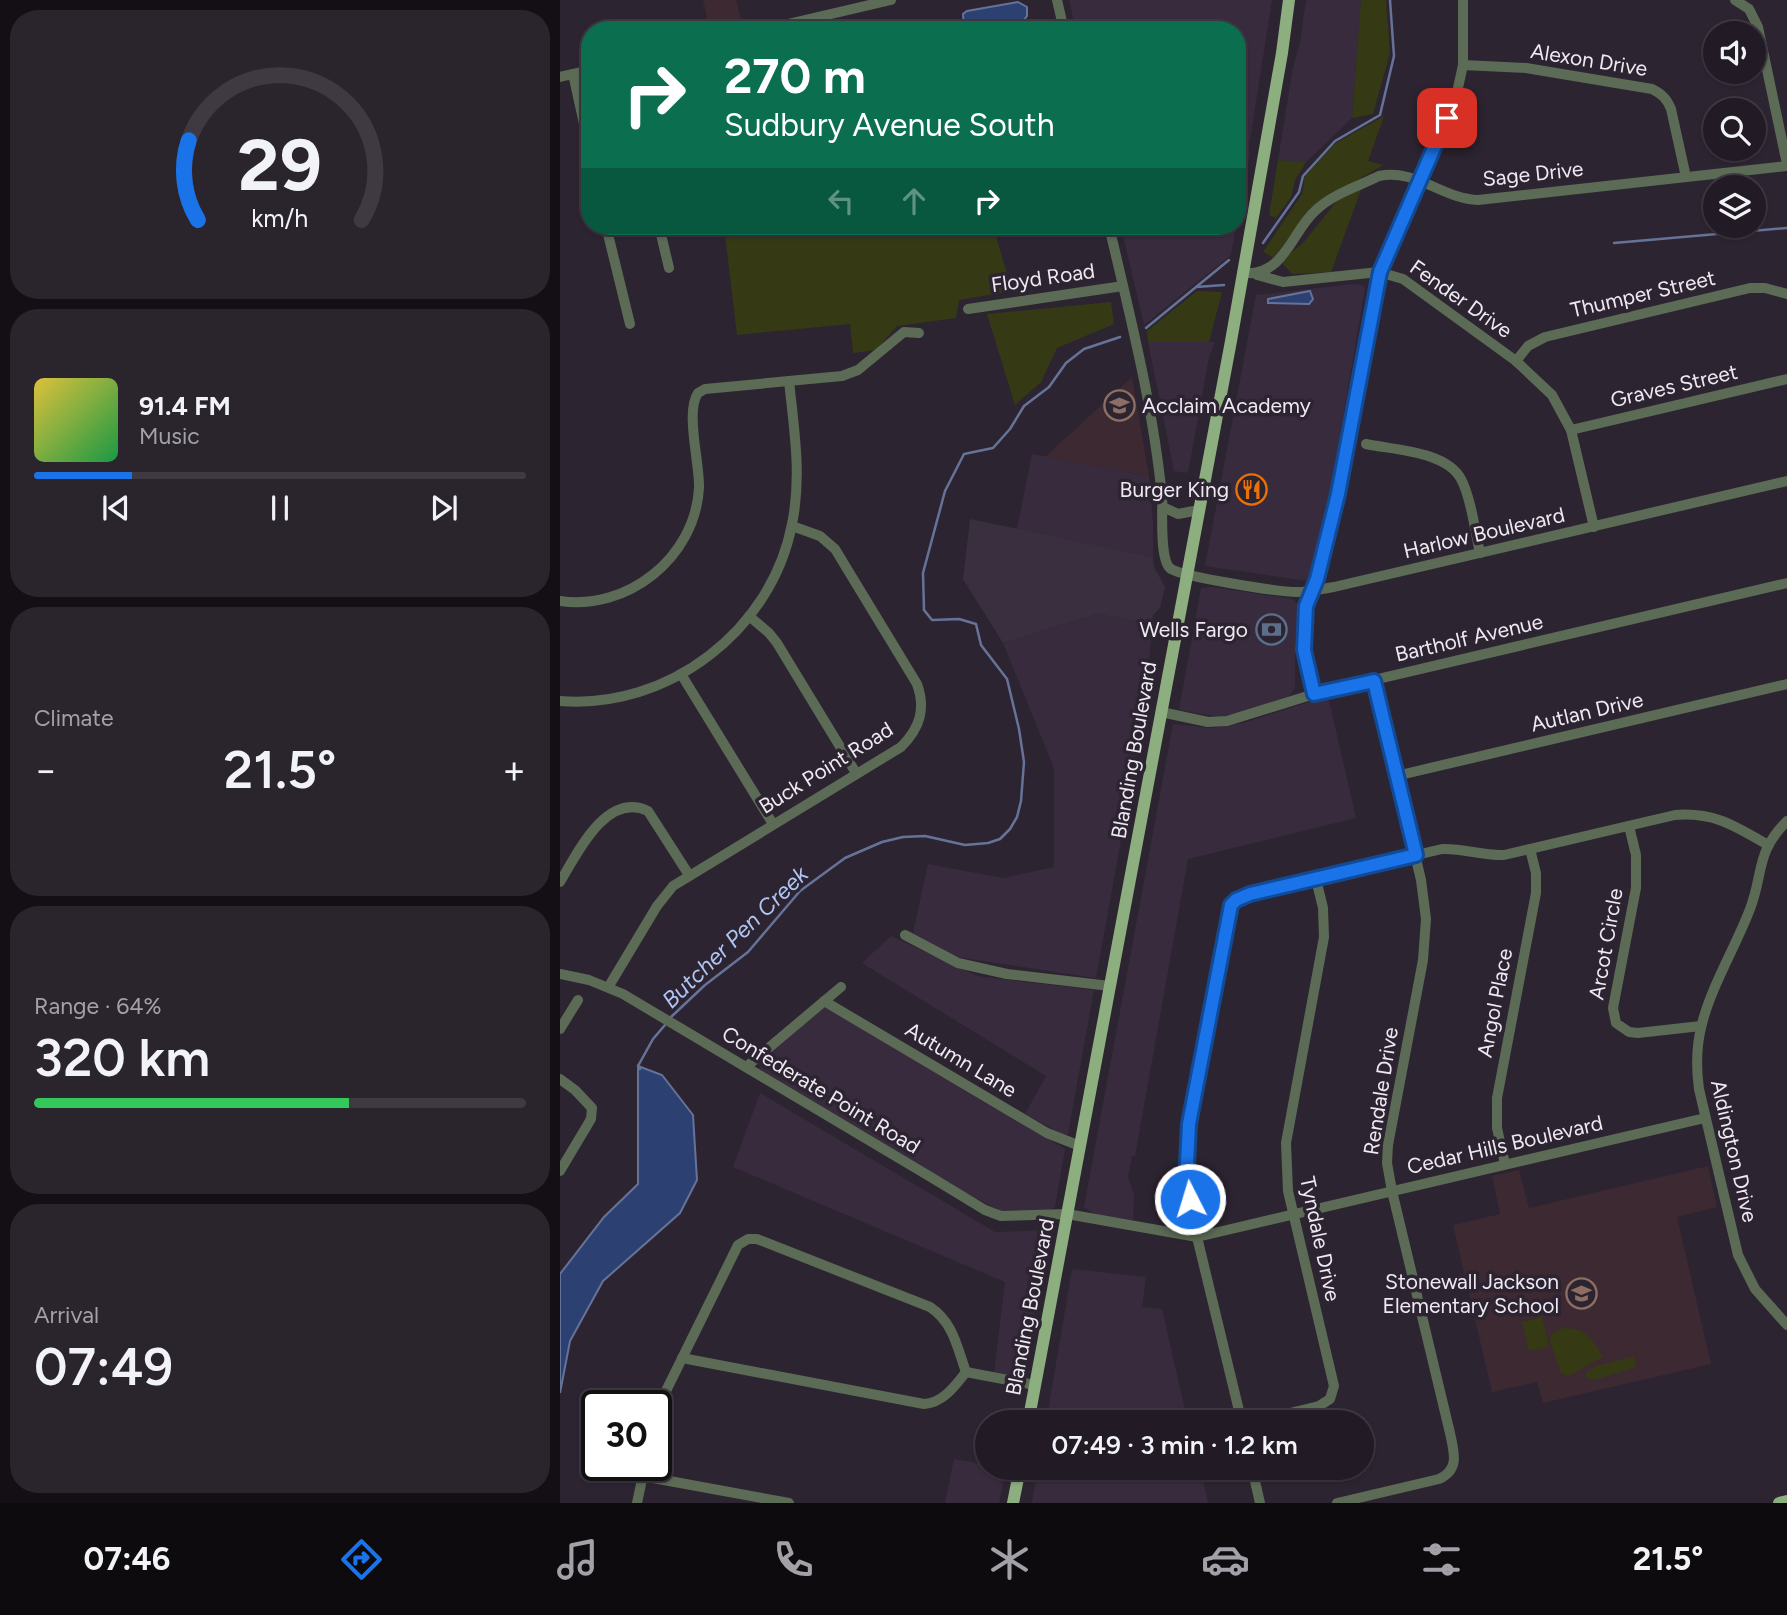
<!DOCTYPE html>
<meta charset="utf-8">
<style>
body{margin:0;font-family:Figtree,sans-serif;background:#2a242d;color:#f1f3f6;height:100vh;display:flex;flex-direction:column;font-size:26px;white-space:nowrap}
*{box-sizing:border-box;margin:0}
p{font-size:23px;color:#a2a1a7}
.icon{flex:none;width:38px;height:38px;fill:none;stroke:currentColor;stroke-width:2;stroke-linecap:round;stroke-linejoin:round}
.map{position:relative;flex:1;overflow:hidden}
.sheet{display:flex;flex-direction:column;gap:10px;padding:10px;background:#130f14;width:560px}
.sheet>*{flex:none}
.guide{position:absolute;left:21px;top:21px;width:665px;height:214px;border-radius:28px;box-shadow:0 2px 5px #0004,0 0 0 2px #3f3942;background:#0b6e4f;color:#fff;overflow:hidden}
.fabs{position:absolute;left:1143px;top:21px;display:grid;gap:14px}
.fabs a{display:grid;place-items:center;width:63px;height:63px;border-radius:50%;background:#221b25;box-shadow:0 2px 5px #0004,0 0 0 2px #3f3942;font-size:35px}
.speed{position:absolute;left:21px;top:1390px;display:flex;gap:14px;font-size:35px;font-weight:700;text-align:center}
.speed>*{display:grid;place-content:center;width:91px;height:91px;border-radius:50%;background:#221b25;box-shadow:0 2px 5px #0004,0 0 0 2px #3f3942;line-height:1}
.speed .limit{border:4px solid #111;border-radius:10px;background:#fff;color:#111}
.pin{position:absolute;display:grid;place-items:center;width:60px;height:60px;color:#fff;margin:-30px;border-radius:14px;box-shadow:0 4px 10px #0006}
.me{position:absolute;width:77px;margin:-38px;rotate:355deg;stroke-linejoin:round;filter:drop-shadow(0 0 5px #0008)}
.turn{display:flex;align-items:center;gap:24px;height:147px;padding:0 28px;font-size:32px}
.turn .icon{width:91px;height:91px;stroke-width:2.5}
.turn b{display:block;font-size:49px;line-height:60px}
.lanes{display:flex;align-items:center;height:66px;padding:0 28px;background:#0003;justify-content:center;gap:35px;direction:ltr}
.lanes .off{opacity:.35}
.big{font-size:52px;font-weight:600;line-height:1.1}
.sheet .widget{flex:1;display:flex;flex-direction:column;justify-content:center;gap:10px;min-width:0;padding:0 24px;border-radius:28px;background:#2a242d}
.sheet .dial{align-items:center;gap:0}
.dial svg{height:182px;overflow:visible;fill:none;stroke:#3f3942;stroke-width:7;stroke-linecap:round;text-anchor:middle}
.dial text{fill:#f1f3f6;stroke:none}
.song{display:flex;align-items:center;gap:21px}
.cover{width:84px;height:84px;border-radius:10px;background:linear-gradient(135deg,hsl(50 70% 55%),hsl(140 70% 35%))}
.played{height:7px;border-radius:4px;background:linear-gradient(90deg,#1a73e8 20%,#3f3942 20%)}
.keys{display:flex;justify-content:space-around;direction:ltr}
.heat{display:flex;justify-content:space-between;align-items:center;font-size:38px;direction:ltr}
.charge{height:10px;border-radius:5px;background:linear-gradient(90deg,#34c759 64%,#3f3942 0)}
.trip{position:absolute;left:415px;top:1410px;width:399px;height:70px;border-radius:35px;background:#221b25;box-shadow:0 2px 5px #0004,0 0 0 2px #3f3942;font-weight:600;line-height:70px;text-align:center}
.menu{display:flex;height:112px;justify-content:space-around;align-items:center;background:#0e0b0f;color:#a2a1a7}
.menu .icon{width:49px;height:49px}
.menu .on{color:#1a73e8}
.menu b{font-size:32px;color:#f1f3f6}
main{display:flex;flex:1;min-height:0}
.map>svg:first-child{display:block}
.built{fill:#382b3e}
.industrial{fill:#392f3f}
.education{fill:#3c2931}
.green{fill:#353a15}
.water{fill:#2c4172;stroke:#667398;stroke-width:2}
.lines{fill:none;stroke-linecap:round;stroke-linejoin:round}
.stream{stroke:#667398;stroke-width:2.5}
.minor{stroke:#5b6b55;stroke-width:10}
.major{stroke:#8dae7f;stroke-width:12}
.route-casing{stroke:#114b97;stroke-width:18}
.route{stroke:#1a73e8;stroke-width:12}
.labels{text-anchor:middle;stroke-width:7;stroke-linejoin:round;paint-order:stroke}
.street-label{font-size:21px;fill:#efe9f2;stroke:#2d2431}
.poi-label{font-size:21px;fill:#efe9f2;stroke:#2d2431;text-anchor:end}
.water-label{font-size:23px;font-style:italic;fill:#afc5f4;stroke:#2d2431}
</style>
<main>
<section class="sheet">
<div class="widget dial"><svg viewBox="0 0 100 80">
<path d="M14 69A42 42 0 1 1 86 69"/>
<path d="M14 69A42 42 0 0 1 10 34" stroke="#1a73e8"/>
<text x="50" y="56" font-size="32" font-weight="700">29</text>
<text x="50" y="72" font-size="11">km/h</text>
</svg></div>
<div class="widget">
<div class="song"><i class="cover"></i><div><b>91.4 FM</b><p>Music</p></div></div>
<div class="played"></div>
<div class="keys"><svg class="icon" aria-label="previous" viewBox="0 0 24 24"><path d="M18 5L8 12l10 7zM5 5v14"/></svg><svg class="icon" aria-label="pause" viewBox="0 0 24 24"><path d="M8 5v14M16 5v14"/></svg><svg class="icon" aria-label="next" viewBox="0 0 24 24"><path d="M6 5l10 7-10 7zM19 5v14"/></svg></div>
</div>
<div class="widget"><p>Climate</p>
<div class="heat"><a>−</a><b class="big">21.5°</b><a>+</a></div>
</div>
<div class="widget"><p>Range · 64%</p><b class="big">320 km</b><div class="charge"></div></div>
<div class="widget"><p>Arrival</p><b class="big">07:49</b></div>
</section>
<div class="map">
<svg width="1227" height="1503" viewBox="0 0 1227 1503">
<rect width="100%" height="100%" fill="#2d2431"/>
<g class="built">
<path d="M509 0H712L689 146 690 154 677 221V30H516Z"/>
<path d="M746 0H801L792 118 746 162 718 160 733 67 740 43Z"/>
<path d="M561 226H676L671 255 584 325Z"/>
<path d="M793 284 803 285 805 289 766 516 750 576 748 580H741L645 566 696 295Z"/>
<path d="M588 342H655L649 357 628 473 614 471Z"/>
<path d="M472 454 589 476 593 523V557L457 529Z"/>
<path d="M652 587 733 599 739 605 735 640V687L727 699 685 713 661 717 619 710 641 588Z"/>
<path d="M538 614 592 624 586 702 536 978 397 957 353 933 368 864 443 878 494 867V768L443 643Z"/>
<path d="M768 696 796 818 628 859 575 1156H572L568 1177 574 1195 573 1220 536 1215 524 1207 613 724 652 728 683 723Z"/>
<path d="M331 936 417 976 534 990 508 1134 504 1135 465 1114 486 1076 302 963Z"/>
<path d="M261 1008H272L505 1149 495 1207 491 1210 441 1211 402 1191 201 1070 199 1063Z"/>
<path d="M200 1093 435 1232 490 1230 463 1375 448 1376 434 1373 445 1282 173 1167Z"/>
<path d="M512 1269 586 1277 582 1307 602 1309 625 1410H629L632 1423H486Z"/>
<path d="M427 1432V1468H446L439 1503H385L394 1459 421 1464Z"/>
<path d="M478 1468H640L648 1503H472Z"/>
</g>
<path class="industrial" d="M410 519 593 557 594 567 605 587 600 608 593 615 592 624 538 614 443 643 403 579Z"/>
<g class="education">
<path d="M143 0H176L182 24 150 30Z"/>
<path d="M572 377 589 476 485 457Z"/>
<path d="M1148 1166 1157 1207 1117 1217 1151 1364 983 1403 977 1382 932 1392 893 1225 940 1214 932 1176 959 1170 969 1208Z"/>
</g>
<g class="green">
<path d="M801 0H826L830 53 813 114 792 118Z"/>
<path d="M824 116 808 161 823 165 750 208 714 258 703 252 742 194 745 175 776 143Z"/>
<path d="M718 160 746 162 735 180 731 197 716 218 709 215Z"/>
<path d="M802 187 771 272 732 274 723 264V259L743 243 777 201Z"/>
<path d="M164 226H433L452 291 399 300 396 318 337 326 316 350 293 353 290 324 177 335Z"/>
<path d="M637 291 662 292 649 342H588L587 331Z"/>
<path d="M551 302 554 324 497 348 481 382 455 405 427 314Z"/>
<path d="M982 1317 989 1347 969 1351 962 1322Z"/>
<path d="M1004 1328C1027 1328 1032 1339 1043 1357L1008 1376 1001 1373 989 1339 995 1331Z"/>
<path d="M1074 1356 1076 1367 1034 1380 1026 1377V1372L1036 1366Z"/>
</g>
<g class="water">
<path d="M458 2 467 7V16L464 20 430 30H404L403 14 407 11Z"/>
<path d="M750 291 753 299 749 304 708 303V299Z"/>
<path d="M78 1066 102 1075 133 1115 137 1180 120 1213 43 1281 10 1341 0 1393V1274L44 1217 78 1184Z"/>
</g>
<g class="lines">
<g class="stream">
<path d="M703 243 739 192 743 176 775 141 820 115 834 56 830 0"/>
<path d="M1054 243 1227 228"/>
<path d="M636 287 664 285"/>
<path d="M586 328 669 260"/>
<path d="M111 1017 145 985 188 952 240 891 285 858 322 842 343 837 365 836 405 845 428 843 440 839 450 829 457 817 461 801 464 762 459 729 447 679 421 645 416 624 399 619 372 620 364 610 363 573 385 491 404 454 433 448 450 429 464 406 489 387 506 363 524 349 560 337"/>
<path d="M80 1069 78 1066 93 1039 105 1025"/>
</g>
<g class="minor">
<path d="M497 0 504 30"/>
<path d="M1175 0 1189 9 1198 27 1227 164"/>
<path d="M203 30 331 0"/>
<path d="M903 65 966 68 1092 89C1102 94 1107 99 1111 109L1126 177"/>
<path d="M13 74 30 151"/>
<path d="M0 77 30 70"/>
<path d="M46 226 70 324"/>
<path d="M99 226 109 268"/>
<path d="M549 226C570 316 593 405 602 497 603 512 599 561 611 569 624 577 719 592 737 592 749 592 761 589 774 587L1227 481"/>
<path d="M682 273C724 278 731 232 756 210 773 194 799 186 819 176 855 168 883 199 918 200L1227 166"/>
<path d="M697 275 723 282 819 272 843 279 956 361 992 395 1011 430 1034 527"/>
<path d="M408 309 563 286"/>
<path d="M956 361 968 346 985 337 1190 288H1205L1227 294"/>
<path d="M1011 430 1227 379"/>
<path d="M806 444C834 450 886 451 901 479 911 498 915 531 920 553"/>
<path d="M603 507 618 514 639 510"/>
<path d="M0 601C67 611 135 558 139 488 140 464 125 412 138 393L145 389 282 376 298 370 344 332 359 333"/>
<path d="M189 616 209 633 217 643 296 773"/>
<path d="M121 674 213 824"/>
<path d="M754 694 744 650 746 605 757 579 777 494 819 272 896 97 903 65V0"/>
<path d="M0 701C108 710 212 630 232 524 242 476 234 429 229 381"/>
<path d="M601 712 648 722 667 721 754 694 1227 583"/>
<path d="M836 776 1227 684"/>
<path d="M1227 821C1195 853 1204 873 1190 909 1176 946 1151 987 1142 1024 1136 1046 1136 1067 1139 1089L1178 1255 1195 1289 1227 1325"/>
<path d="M1069 826 1076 855V888L1053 1008 1056 1023 1069 1032 1078 1033 1141 1026"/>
<path d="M0 882C17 854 46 791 88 811L129 875"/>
<path d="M345 935 398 963 447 974 550 986"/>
<path d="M0 974 29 980 63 994 374 1179 425 1210 441 1216 507 1214 637 1237 1145 1118"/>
<path d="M49 986 97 906 113 886 341 747C360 728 366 709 357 684L275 549 260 536 232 526"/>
<path d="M264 1001 487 1133 520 1146"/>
<path d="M0 1029 18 1000"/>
<path d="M186 1067 281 987"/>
<path d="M0 1079 15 1090 32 1108 31 1119 0 1171"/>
<path d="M945 1164 937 1128V1098L976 893V873L970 849"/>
<path d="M122 1358 364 1404C383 1403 395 1386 406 1372"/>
<path d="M406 1372 475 1385"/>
<path d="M96 1416 101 1401 178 1245 188 1239H197L370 1307C393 1322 397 1347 406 1372"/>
<path d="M682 1423 637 1237 630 1199 627 1164 629 1124 669 910 676 900 690 894 882 849C903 848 923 856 944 855L1115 815C1155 812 1175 826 1208 845"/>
<path d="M689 1423 759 1406 770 1399 774 1386 728 1191 726 1143 764 937 763 908 756 879"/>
<path d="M692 1468 700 1503"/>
<path d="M82 1476 229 1503"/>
<path d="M77 1503 85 1465"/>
<path d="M777 1503 879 1479C900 1469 894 1453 890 1433L832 1191 827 1163 828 1145 863 960 866 919 861 880 814 681"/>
</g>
<g class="major">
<path d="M468 1423 671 341 722 53 729 0"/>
<path d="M453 1503 460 1468"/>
<path d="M1219 1503 1227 1501"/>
</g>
</g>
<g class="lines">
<defs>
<path id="route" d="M630 1199 627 1164 629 1124 671 905 676 900 690 894 856 855 814 681 754 694 744 650 746 606 757 579 778 494 820 272 887 118"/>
</defs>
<use href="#route" class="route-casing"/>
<use href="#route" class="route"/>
</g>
<defs>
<symbol id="school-ring" viewBox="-11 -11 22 22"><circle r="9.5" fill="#2d2431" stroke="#8d6e63" stroke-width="1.5"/><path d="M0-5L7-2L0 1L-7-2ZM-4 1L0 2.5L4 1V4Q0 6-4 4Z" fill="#8d6e63"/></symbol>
<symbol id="restaurant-ring" viewBox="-11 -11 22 22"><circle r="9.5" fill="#2d2431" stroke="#e8710a" stroke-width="1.5"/><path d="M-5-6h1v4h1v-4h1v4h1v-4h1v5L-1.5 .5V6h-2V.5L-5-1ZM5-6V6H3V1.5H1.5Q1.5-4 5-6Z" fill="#e8710a"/></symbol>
<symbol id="bank-ring" viewBox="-11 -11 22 22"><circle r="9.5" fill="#2d2431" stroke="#5c6f8a" stroke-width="1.5"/><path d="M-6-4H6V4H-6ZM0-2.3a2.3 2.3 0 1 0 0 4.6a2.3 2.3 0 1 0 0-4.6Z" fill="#5c6f8a"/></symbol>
</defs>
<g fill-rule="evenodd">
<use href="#school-ring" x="542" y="388" width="35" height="35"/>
<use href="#restaurant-ring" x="674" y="472" width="35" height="35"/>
<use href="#bank-ring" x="694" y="612" width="35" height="35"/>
<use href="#school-ring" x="1004" y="1276" width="35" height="35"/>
</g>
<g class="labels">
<g class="street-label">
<text transform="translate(1029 60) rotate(9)" y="7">Alexon Drive</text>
<text transform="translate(973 174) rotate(-6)" y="7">Sage Drive</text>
<text transform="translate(483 278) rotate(-8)" y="7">Floyd Road</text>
<text transform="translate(1083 294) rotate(-13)" y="7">Thumper Street</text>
<text transform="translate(901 299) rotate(35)" y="7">Fender Drive</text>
<text transform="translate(1114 386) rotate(-13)" y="7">Graves Street</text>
<text transform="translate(924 533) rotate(-13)" y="7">Harlow Boulevard</text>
<text transform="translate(909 638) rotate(-13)" y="7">Bartholf Avenue</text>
<text transform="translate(1027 712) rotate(-13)" y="7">Autlan Drive</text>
<text transform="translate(574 750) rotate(-80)" y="7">Blanding Boulevard</text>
<text transform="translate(266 768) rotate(-32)" y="7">Buck Point Road</text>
<text transform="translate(1046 944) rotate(-80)" y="7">Arcot Circle</text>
<text transform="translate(935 1003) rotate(-79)" y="7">Angol Place</text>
<text transform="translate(401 1060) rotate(31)" y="7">Autumn Lane</text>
<text transform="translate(261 1090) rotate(31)" y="7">Confederate Point Road</text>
<text transform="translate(821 1091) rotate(-81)" y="7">Rendale Drive</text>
<text transform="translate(945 1145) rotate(-13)" y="7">Cedar Hills Boulevard</text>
<text transform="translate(1174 1151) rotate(77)" y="7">Aldington Drive</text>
<text transform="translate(760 1239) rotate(78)" y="7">Tyndale Drive</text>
<text transform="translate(470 1307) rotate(-79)" y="7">Blanding Boulevard</text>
</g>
<g class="poi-label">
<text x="582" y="413" text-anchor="start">Acclaim Academy</text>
<text x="669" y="497">Burger King</text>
<text x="688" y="637">Wells Fargo</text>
<text x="999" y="1289">Stonewall Jackson<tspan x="999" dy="24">Elementary School</tspan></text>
</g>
<g class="water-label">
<text transform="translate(175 937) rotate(-44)" y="8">Butcher Pen Creek</text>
</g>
</g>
</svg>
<div class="fabs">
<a><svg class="icon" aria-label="sound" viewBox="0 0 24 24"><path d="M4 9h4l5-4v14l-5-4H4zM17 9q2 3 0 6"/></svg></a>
<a><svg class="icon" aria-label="search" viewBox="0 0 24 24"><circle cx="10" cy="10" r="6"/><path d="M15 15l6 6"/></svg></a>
<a><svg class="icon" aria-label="layers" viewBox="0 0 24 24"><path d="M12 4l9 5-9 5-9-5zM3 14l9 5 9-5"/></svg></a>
</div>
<div class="speed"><div class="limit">30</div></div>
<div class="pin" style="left:887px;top:118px;background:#d93025"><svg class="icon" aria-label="arrive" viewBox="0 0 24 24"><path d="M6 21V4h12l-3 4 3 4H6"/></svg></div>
<svg class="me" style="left:630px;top:1199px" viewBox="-20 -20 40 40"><circle r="17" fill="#1a73e8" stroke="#fff" stroke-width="3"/><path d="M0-11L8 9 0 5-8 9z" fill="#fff"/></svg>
<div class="trip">07:49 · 3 min · 1.2 km</div>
<div class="guide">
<div class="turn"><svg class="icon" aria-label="right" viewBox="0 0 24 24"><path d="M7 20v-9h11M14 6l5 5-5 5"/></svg><div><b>270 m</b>Sudbury Avenue South</div></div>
<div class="lanes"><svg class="icon off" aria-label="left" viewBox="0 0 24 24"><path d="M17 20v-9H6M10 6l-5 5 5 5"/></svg><svg class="icon off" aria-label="ahead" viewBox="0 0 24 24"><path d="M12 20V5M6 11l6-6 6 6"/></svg><svg class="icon" aria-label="right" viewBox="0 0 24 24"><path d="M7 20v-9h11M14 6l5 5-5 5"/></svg></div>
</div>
</div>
</main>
<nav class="menu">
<b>07:46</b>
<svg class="icon on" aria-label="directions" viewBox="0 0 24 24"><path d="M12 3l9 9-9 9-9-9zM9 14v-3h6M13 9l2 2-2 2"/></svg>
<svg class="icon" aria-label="music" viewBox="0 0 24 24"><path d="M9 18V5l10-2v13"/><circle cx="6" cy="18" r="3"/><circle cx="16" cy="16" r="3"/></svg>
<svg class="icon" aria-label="phone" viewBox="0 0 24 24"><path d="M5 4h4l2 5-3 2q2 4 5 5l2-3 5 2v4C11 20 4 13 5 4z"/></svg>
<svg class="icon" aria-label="climate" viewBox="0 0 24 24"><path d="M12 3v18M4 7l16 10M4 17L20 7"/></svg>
<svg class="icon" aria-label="car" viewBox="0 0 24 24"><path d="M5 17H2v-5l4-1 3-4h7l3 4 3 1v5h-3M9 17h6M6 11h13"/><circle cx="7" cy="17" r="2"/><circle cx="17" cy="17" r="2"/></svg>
<svg class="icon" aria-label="filters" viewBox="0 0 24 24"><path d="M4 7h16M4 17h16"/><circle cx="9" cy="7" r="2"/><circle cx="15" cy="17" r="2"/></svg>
<b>21.5°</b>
</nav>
